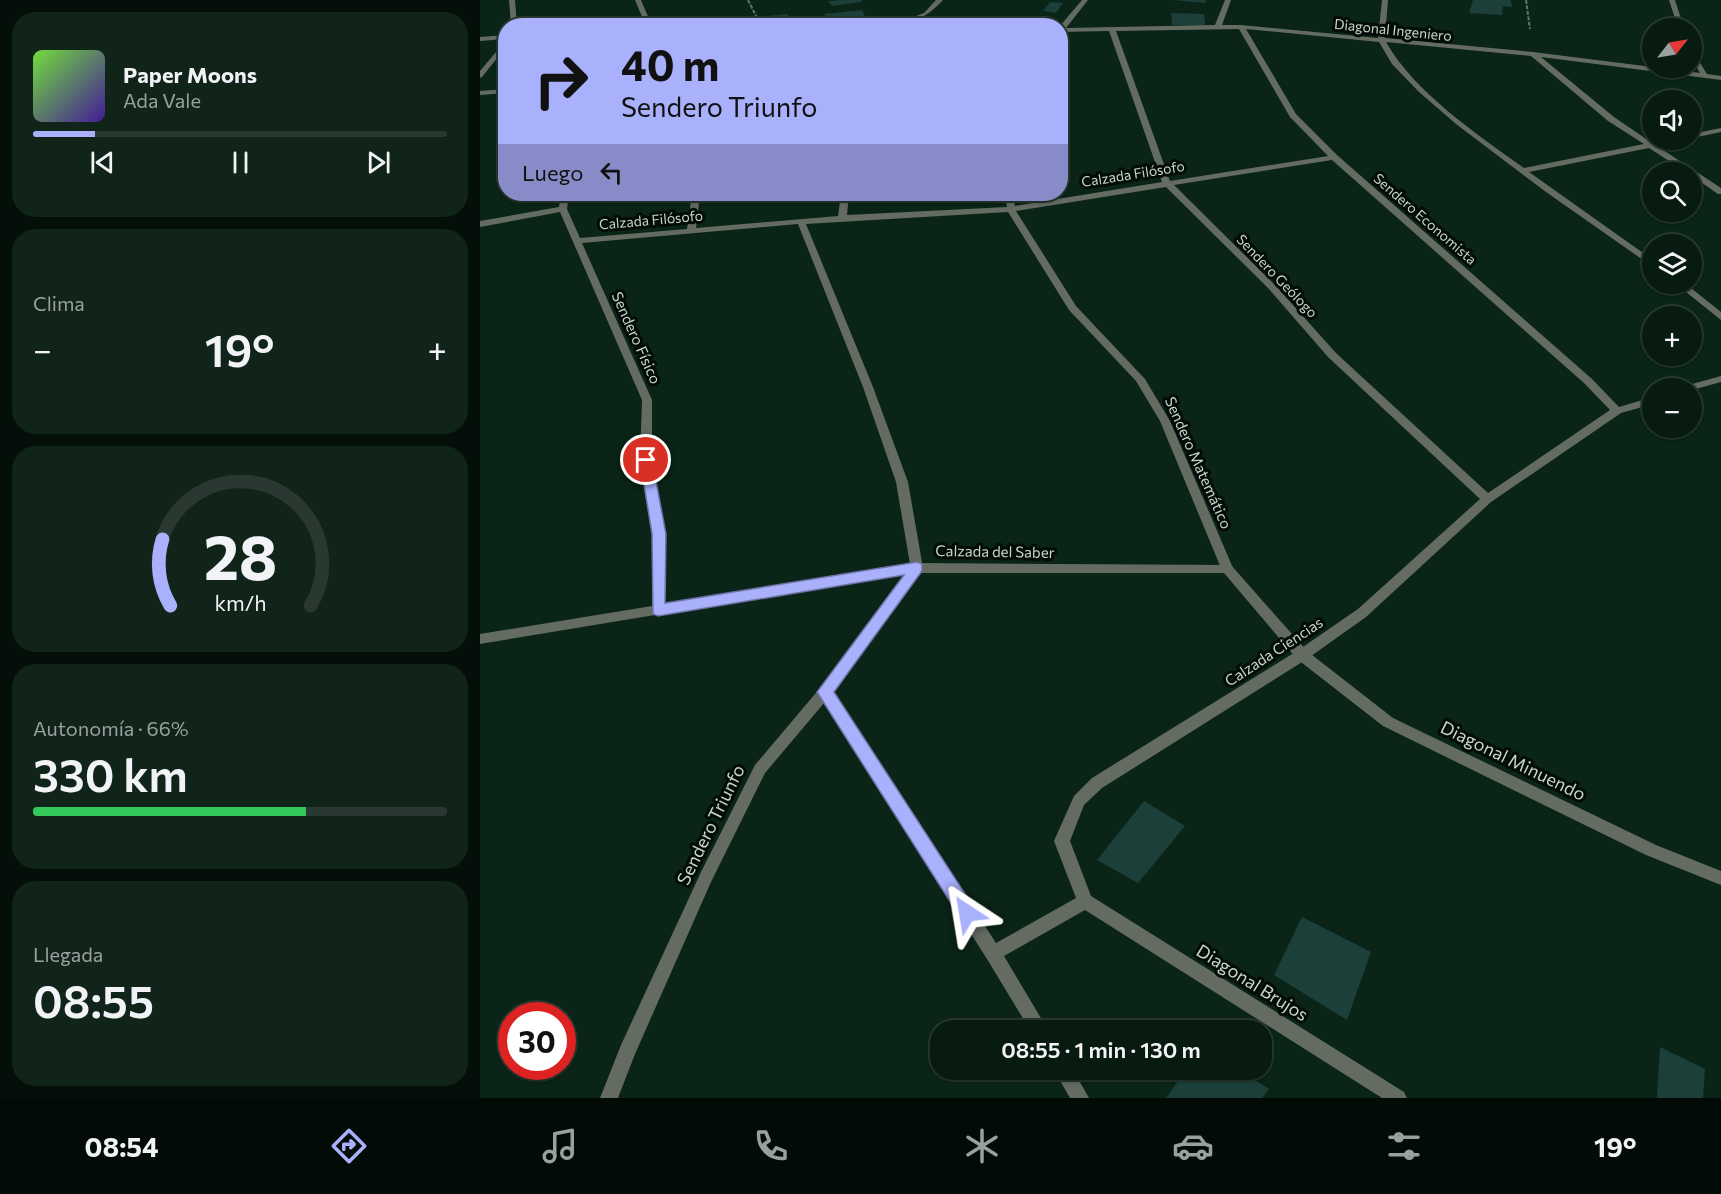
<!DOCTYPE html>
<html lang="es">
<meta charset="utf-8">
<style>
body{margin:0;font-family:Commissioner,sans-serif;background:#11241a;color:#f1f3f6;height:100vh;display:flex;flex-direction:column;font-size:22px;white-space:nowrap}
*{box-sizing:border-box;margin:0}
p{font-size:20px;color:#98a19f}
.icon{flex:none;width:33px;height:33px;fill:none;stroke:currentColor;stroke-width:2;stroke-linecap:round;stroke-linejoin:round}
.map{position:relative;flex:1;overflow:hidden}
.panel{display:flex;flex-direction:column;gap:12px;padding:12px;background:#040f09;width:480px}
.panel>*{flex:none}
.top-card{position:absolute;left:18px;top:18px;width:570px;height:183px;border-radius:24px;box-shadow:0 2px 4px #0004,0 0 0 2px #293931;background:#a9b0fc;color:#111;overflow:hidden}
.needle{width:39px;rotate:59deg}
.buttons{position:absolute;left:1162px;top:18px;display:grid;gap:12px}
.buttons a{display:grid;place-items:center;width:60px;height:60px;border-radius:50%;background:#081b11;box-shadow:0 2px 4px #0004,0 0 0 2px #293931;font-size:30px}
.speed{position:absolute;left:18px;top:1002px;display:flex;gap:12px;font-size:30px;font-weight:700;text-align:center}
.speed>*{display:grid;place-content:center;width:78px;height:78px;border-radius:50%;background:#081b11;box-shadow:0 2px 4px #0004,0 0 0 2px #293931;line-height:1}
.speed .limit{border:9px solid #d22;background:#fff;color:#111}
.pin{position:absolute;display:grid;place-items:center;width:51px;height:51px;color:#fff;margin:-26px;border:3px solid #fff;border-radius:50%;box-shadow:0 2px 6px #0007}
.me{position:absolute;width:66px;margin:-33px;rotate:327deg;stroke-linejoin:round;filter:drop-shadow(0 0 4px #0008)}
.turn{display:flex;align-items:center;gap:21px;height:126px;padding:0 24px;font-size:27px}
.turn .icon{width:78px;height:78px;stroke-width:2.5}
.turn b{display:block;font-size:42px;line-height:51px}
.then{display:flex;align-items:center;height:57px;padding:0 24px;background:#0003;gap:12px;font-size:22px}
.big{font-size:45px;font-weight:600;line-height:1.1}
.panel .widget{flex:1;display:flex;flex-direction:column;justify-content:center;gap:9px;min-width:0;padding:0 21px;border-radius:24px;background:#11241a}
.panel .dial{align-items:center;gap:0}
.dial svg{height:156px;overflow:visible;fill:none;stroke:#293931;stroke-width:7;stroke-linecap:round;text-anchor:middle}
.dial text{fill:#f1f3f6;stroke:none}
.song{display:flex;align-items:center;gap:18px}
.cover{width:72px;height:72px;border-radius:9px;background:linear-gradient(135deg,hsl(100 70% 55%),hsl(260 70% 35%))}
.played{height:6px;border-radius:3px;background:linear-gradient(90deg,#a9b0fc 15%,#293931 15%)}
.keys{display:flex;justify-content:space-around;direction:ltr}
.heat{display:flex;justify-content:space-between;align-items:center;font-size:33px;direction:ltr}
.charge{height:9px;border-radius:4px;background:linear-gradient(90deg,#34c759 66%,#293931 0)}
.trip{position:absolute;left:450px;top:1020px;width:342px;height:60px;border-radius:24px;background:#081b11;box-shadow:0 2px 4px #0004,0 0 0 2px #293931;font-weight:600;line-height:60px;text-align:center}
.tabs{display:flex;height:96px;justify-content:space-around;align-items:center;background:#030b07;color:#98a19f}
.tabs .icon{width:42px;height:42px}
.tabs .current{color:#a9b0fc}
.tabs b{font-size:27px;color:#f1f3f6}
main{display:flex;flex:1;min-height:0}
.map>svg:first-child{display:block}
.building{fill:#1c3f3a}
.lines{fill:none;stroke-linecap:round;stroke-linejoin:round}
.path{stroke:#61766a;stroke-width:2;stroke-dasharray:4 1.5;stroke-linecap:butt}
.minor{fill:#646b61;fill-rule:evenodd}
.tertiary{fill:#646b61;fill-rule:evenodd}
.route{fill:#a9b0fc;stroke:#6e72a4;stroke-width:1.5}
.labels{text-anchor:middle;stroke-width:6;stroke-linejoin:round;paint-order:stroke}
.far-street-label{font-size:14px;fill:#c7d6cd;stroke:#030b06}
.street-label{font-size:15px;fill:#c7d6cd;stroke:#030b06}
.near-street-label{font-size:18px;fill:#c7d6cd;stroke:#030b06}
</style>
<main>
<section class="panel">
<div class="widget">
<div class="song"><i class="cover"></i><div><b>Paper Moons</b><p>Ada Vale</p></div></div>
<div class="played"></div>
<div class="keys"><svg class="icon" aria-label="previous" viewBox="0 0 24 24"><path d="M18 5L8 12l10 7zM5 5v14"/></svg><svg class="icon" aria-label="pause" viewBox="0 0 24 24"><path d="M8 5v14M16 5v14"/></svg><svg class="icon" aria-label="next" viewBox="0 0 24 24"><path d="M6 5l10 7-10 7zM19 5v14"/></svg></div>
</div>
<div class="widget"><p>Clima</p>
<div class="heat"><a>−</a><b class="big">19°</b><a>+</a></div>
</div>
<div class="widget dial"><svg viewBox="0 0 100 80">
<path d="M14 69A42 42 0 1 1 86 69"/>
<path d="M14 69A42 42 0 0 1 10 35" stroke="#a9b0fc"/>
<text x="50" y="56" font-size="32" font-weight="700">28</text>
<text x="50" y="72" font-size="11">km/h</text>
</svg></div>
<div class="widget"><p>Autonomía · 66%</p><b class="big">330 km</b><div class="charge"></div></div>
<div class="widget"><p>Llegada</p><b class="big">08:55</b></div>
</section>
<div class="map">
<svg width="1241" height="1098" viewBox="0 0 1241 1098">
<rect width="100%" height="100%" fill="#0a2417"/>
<g class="building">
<path d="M362 0H382V2L352 6 348 1Z"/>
<path d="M693 0H726L725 3Z"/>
<path d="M993 0H1031L1032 7 1023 6 1022 15 989 13Z"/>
<path d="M570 2 583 3 576 13 563 11Z"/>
<path d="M382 10 386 18 350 23 344 14Z"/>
<path d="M691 13 724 14 725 25H692Z"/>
<path d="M308 14 309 19 280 23 278 17Z"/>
<path d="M664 801 705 826 658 883 617 860Z"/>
<path d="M822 917 891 952 867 1020 794 975Z"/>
<path d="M1180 1047 1225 1069 1223 1098H1177Z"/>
<path d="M706 1070H759L789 1089 782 1098H686Z"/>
</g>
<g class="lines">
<g class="path">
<path d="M268 0 281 26"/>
<path d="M1046 0 1050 29"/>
</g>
<g class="minor">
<path d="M29 0H35L37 26H31Z"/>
<path d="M155 0H161L172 26H166Z"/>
<path d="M456 0H463C449 15 432 26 411 26L444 13Z"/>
<path d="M602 0H608L586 28 735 25 745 0H751L742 25H761L898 38 902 0H908L905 38 1053 52 1220 73 1212 60V52L1214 53 1227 74 1241 76V80L1061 57 1134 117 1172 143 1199 140V142L1177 146 1241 188V194H1238L1212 176V172H1206L1169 148 1049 172 1173 260V267L1066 192 976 124 939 92 912 64 899 42 766 29 816 114 857 155 1112 379 1139 407 1173 397V404L1141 413 1011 502 886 617 827 659 622 788 604 805 590 841 611 896 924 1092 927 1098H902L605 910 524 956 568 1030H550L507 959 338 692 340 688 345 686 350 688 516 943 596 898 574 841 594 796 612 778 817 651 878 609 1000 499 848 357 789 289 686 187 536 211 596 306 665 379 690 421 753 568 751 571H743L741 568 680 421 656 381 589 310 528 212 326 224 393 387 428 482 443 568 441 571 0 644V634L172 606 173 534 160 460 162 400 80 212 0 227V221L79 207 81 194H89L87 209 100 238 207 229 212 194H220L216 228 358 216 361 194H369L367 215 527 207 525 194H533L535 206 682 182 629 31 580 32V26ZM759 29 810 117 848 156 690 181 636 31ZM906 42 1051 56 1128 121 1164 144 1044 168C998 135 934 92 906 42ZM852 160 1104 383 1130 410 1008 493 856 353 795 285 694 185ZM318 224 383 387 416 482 430 564 184 604 185 534 172 460V400L102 243Z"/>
<path d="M1189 0H1195L1204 28H1198Z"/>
<path d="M26 35V39L0 41V37Z"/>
<path d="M26 40V47L2 77 0 78V71Z"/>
<path d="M26 89V93L0 95V91Z"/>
<path d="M1241 128V132L1212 138V134Z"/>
<path d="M1196 284H1206L1241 312V320Z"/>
<path d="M1241 376V382L1212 390V388H1204L1205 386Z"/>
<path d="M574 1070H593L609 1098H590Z"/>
</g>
<path class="tertiary" d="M437 563 751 565 827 651 913 718 1176 845 1241 871V885L1166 855 903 726 817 659 744 573H440L350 696 285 773 231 882 155 1054 138 1098H120L141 1045 221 872 275 765 340 688 433 565Z"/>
</g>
<path class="route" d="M166 456 172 460 186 534 185 603 437 562 442 564V571L354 692 493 906 496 913 493 919 487 922 481 919 337 692 424 575 178 616 173 614 172 534 160 460Z"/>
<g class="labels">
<g class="far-street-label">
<text transform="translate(913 30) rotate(6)" y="5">Diagonal Ingeniero</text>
<text transform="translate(653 174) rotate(-9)" y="5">Calzada Filósofo</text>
<text transform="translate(945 219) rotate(41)" y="5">Sendero Economista</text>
<text transform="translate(171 220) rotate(-5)" y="5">Calzada Filósofo</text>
<text transform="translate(797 276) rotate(46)" y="5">Sendero Geólogo</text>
</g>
<g class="street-label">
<text transform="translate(156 338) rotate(66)" y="5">Sendero Físico</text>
<text transform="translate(718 463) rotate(66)" y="5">Sendero Matemático</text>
<text transform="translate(515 552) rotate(1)" y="5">Calzada del Saber</text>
<text transform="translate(794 652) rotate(-33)" y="5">Calzada Ciencias</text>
</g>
<g class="near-street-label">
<text transform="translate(1033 761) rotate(26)" y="6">Diagonal Minuendo</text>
<text transform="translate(231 825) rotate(-64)" y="6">Sendero Triunfo</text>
<text transform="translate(772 983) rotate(32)" y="6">Diagonal Brujos</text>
</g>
</g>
</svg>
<div class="buttons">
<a><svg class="needle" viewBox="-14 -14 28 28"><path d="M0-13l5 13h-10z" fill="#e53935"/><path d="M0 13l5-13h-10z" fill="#98a19f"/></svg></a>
<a><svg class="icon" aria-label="sound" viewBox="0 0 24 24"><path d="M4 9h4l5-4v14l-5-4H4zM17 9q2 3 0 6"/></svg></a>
<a><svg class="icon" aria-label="search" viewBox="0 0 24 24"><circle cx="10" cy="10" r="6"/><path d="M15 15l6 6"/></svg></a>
<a><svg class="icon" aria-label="layers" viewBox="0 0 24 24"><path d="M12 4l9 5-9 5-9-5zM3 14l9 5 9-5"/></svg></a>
<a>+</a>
<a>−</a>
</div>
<div class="speed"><div class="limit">30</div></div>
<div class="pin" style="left:166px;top:460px;background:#d93025"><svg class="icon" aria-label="arrive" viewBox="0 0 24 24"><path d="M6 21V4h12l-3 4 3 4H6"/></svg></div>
<svg class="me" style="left:487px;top:913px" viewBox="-20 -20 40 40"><path d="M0-17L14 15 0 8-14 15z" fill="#a9b0fc" stroke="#fff" stroke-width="4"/></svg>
<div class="trip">08:55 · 1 min · 130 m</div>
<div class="top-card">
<div class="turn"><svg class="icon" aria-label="right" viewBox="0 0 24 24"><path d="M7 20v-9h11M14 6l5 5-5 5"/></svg><div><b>40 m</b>Sendero Triunfo</div></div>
<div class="then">Luego<svg class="icon" aria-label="left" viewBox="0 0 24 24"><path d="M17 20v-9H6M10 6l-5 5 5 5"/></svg></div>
</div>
</div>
</main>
<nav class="tabs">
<b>08:54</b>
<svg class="icon current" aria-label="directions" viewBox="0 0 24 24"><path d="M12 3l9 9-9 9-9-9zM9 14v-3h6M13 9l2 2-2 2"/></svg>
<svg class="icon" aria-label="music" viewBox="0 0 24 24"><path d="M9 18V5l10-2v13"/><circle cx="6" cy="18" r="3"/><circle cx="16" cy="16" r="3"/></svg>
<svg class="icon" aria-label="phone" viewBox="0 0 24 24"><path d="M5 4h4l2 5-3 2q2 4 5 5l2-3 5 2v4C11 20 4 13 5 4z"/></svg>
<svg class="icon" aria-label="climate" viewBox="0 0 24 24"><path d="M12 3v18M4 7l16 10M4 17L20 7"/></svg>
<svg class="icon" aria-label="car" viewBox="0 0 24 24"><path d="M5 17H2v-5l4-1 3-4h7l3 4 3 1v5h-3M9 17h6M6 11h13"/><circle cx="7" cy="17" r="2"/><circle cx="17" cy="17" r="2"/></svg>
<svg class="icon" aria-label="filters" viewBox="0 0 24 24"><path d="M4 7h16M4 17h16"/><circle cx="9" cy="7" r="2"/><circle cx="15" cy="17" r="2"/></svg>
<b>19°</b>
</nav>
